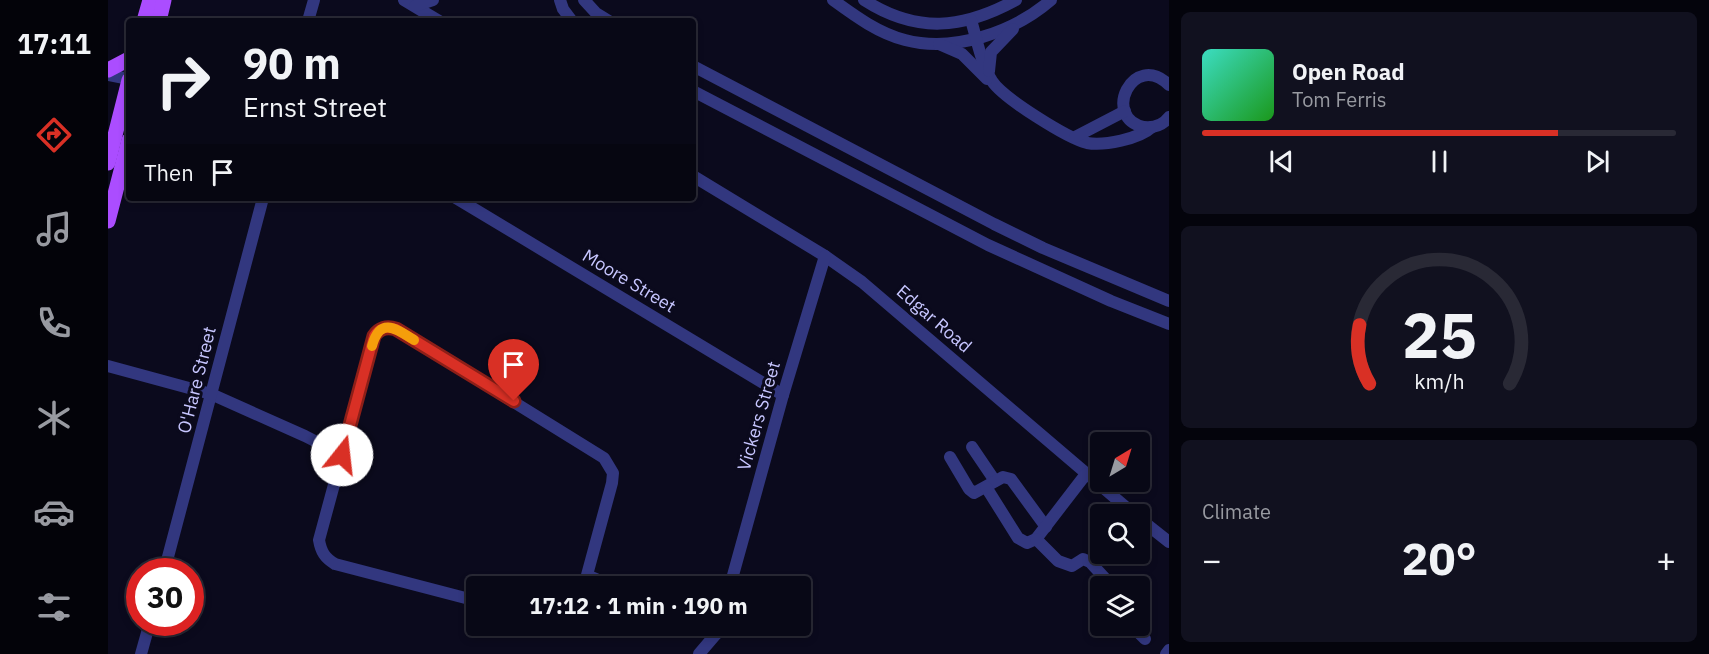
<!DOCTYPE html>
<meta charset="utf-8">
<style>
body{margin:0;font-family:"IBM Plex Sans",sans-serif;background:#11111f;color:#f1f3f6;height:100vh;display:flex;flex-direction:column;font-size:22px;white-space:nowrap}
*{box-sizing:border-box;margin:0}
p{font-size:20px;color:#989aa1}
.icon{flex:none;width:33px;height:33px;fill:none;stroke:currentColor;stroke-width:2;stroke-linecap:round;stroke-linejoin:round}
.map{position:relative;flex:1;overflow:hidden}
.details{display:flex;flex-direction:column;gap:12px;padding:12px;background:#04040c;width:540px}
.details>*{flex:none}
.guide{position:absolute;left:18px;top:18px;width:570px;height:183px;border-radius:6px;box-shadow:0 3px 9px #0003,0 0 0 2px #292935;background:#080816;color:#f1f3f6;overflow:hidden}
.needle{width:39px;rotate:38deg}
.fabs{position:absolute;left:982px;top:432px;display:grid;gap:12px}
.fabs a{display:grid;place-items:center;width:60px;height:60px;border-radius:6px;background:#080816;box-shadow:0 3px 9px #0003,0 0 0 2px #292935;font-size:30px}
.speed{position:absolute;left:18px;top:558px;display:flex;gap:12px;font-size:30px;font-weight:700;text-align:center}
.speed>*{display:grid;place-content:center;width:78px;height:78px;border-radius:50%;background:#080816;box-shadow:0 3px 9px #0003,0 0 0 2px #292935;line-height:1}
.speed .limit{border:9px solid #d22;background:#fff;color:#111}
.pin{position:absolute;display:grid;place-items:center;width:51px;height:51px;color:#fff;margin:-62px -26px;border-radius:50% 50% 50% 0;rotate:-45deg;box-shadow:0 0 6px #0007}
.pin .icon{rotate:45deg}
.me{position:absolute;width:66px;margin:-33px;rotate:16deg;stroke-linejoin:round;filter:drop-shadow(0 0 4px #0008)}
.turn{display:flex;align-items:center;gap:21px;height:126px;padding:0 18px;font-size:27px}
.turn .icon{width:78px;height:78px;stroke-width:2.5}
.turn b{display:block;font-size:42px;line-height:51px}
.then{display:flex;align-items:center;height:57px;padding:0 18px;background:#0003;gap:12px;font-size:22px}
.big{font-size:45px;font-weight:800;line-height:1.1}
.details .card{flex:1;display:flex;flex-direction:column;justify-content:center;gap:9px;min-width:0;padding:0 21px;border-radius:9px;background:#11111f}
.details .dial{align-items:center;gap:0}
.dial svg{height:156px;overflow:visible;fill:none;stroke:#292935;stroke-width:7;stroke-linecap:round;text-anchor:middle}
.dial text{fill:#f1f3f6;stroke:none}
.song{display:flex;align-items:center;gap:18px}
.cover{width:72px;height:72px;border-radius:9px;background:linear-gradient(135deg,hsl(170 70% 55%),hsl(120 70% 35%))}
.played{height:6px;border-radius:3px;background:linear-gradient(90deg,#d93025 75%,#292935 75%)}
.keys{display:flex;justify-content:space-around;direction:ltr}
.heat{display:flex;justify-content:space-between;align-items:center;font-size:33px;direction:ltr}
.trip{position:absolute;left:358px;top:576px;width:345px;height:60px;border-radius:6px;background:#080816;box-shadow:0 3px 9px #0003,0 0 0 2px #292935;font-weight:800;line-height:60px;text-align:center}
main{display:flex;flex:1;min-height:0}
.dock{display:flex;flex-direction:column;width:108px;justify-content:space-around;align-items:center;background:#030309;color:#989aa1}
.dock .icon{width:42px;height:42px}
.dock .selected{color:#d93025}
.dock b{font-size:27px;color:#f1f3f6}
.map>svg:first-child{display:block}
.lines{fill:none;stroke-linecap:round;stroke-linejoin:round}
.minor{stroke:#32377f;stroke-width:12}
.major{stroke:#ab4dff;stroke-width:15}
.route-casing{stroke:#8d1f18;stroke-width:15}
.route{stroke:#d93025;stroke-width:10}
.slow{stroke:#f59e0b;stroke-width:10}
.labels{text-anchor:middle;stroke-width:6;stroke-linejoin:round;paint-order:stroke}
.street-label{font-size:18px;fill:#c7c6ff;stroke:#0b0a1d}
</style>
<main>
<nav class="dock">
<b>17:11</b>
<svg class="icon selected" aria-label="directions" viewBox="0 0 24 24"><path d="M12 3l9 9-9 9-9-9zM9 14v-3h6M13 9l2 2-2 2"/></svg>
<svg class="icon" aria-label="music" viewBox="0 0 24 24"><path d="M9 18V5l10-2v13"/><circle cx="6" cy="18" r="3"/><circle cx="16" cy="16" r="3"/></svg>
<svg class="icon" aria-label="phone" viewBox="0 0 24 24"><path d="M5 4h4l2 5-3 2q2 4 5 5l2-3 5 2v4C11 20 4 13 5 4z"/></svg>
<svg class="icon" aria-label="climate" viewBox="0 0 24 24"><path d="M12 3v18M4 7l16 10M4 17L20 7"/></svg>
<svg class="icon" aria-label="car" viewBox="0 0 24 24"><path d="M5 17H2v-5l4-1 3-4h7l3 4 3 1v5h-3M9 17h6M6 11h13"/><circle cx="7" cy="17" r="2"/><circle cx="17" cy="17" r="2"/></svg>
<svg class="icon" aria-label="filters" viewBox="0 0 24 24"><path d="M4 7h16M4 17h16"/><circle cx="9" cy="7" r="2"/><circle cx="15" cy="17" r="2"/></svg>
</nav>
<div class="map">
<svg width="1061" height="654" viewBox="0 0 1061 654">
<rect width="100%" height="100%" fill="#0b0a1d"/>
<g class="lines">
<g class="minor">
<path d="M296 0 331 21"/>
<path d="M452 0 455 9 464 21"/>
<path d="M476 0 488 13 501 21"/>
<path d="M725 0C747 16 770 33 797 40 846 53 906 32 943 0"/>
<path d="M756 0C809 34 855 29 908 0"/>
<path d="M307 6 325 0"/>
<path d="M863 20C869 40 873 63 884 81 895 98 959 138 979 143 996 146 1031 139 1044 127"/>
<path d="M200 21 206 0"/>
<path d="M831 44 854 54 879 79"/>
<path d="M585 66 886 224 935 248 1061 301"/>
<path d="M881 71 883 52 905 29"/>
<path d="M0 75 21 79"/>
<path d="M1061 85C1025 50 993 118 1036 127 1046 128 1055 125 1061 117"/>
<path d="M585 91 880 245 1003 301 1061 324"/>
<path d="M967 137 1017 111"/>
<path d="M585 176 717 256 754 282 1026 514"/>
<path d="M348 198 675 395"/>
<path d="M0 366 103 394 197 436 234 455"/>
<path d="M864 447 887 481"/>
<path d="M842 457 861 489 866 493 895 477 903 479 938 527"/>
<path d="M878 487 910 538 919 543 928 539 978 474"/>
<path d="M1032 519 1061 542"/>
<path d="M928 539 950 561 964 566 975 559 982 562 1004 586"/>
<path d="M56 572 155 198"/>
<path d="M481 576 504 586"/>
<path d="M622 586 675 395 717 256"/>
<path d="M369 601 227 564C217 558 213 552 211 540L266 337C271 328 279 326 288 329L496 458 505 473 504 483 476 586"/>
<path d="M590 626 608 634"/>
<path d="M1024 626 1037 639"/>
<path d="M33 654 42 622"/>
<path d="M591 654 608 634 611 626"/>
<path d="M1058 654 1061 650"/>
</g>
<g class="major">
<path d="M36 21 42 0"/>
<path d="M51 21 56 0"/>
<path d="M0 70 21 59"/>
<path d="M0 163 21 80"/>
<path d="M0 221 21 140"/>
</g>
</g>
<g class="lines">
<defs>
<path id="route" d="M234 455 266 336C271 328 279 326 288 329L406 401"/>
</defs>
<use href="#route" class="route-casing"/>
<use href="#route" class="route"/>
<path class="slow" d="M264 346C272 317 287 328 306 340"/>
</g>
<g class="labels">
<g class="street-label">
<text transform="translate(521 281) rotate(31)" y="6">Moore Street</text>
<text transform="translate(826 319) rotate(41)" y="6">Edgar Road</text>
<text transform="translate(89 380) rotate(-76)" y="6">O'Hare Street</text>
<text transform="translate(651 416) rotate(-74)" y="6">Vickers Street</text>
</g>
</g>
</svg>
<div class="fabs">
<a><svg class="needle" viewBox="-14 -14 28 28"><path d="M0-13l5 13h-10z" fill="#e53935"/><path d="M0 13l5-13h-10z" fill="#989aa1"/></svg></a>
<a><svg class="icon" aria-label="search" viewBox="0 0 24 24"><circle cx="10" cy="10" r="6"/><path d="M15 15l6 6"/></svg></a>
<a><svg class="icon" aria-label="layers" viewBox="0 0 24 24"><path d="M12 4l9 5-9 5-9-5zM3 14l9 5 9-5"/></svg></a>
</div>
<div class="speed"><div class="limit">30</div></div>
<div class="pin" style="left:406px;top:401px;background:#d93025"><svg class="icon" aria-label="arrive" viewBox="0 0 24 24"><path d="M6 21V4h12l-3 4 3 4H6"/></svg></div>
<svg class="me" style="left:234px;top:455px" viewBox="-20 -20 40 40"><circle r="19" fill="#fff"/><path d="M0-13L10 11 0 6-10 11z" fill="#d93025"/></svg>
<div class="trip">17:12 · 1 min · 190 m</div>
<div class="guide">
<div class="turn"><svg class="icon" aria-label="right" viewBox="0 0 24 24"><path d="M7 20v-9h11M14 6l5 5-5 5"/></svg><div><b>90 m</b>Ernst Street</div></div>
<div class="then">Then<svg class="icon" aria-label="arrive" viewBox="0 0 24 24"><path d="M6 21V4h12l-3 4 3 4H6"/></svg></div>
</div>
</div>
<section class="details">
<div class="card">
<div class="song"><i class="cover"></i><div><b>Open Road</b><p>Tom Ferris</p></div></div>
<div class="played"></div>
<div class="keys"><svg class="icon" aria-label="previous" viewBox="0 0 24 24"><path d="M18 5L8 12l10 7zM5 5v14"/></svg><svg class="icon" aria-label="pause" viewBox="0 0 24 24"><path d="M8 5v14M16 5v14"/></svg><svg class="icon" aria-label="next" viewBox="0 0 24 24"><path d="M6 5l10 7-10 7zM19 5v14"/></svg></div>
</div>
<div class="card dial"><svg viewBox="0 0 100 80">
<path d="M14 69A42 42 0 1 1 86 69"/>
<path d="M14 69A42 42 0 0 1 9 39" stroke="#d93025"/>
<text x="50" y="56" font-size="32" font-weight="700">25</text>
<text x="50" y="72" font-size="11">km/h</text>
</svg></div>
<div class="card"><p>Climate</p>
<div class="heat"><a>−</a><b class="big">20°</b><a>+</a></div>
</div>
</section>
</main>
